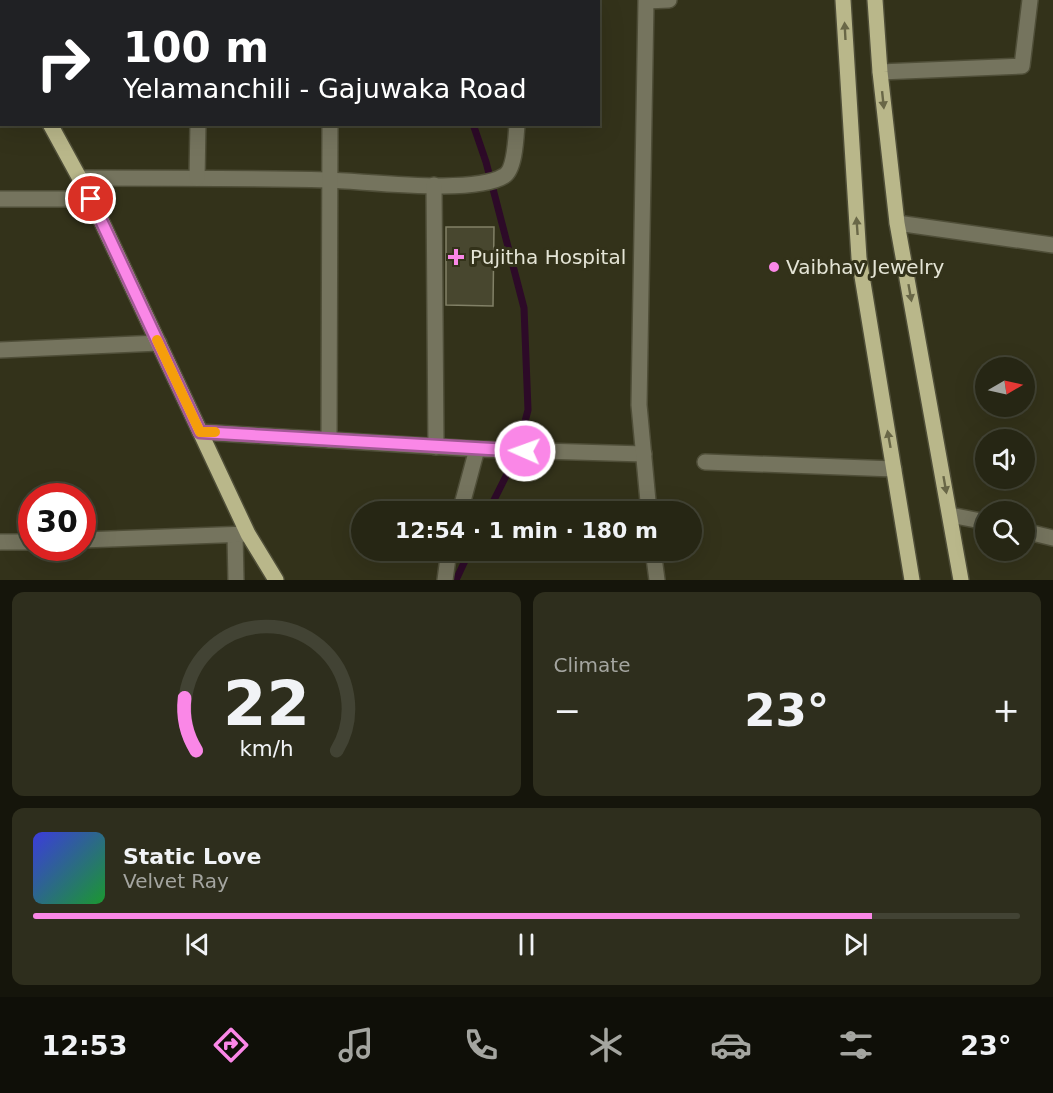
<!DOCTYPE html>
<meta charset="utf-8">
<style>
body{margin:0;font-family:"DejaVu Sans",sans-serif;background:#2e2e1d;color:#f1f3f6;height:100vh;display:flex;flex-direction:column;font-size:22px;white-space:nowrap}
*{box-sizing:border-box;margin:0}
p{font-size:20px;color:#a4a5a0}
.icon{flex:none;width:33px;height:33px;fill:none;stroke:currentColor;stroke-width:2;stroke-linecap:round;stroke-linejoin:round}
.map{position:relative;height:580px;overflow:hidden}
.details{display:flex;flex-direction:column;gap:12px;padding:12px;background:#15150b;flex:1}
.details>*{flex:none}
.guide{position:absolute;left:0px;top:0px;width:600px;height:126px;box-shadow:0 6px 24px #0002,0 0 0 2px #424334;background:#202124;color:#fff;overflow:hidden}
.needle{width:39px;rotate:81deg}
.controls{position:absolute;left:975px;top:357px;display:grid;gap:12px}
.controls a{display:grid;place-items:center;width:60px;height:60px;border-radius:50%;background:#262614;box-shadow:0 6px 24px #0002,0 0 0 2px #424334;font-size:30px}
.speed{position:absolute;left:18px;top:483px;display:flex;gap:12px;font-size:30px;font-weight:700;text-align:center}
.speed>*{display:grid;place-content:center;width:78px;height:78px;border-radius:50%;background:#262614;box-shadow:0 6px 24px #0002,0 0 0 2px #424334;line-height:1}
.speed .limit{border:9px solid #d22;background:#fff;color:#111}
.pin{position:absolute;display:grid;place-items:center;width:51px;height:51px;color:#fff;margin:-26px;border:3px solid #fff;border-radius:50%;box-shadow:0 2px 6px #0007}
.me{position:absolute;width:66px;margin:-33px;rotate:272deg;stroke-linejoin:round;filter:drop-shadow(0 0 4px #0008)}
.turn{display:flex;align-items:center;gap:21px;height:126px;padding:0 24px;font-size:27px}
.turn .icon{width:78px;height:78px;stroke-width:2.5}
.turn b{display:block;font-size:42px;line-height:51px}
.big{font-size:45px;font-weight:800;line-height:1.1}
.details .card{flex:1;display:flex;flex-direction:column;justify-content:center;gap:9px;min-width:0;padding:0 21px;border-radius:12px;background:#2e2e1d}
.details .dial{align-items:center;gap:0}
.dial svg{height:156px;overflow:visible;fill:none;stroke:#424334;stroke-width:7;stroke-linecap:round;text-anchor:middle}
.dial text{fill:#f1f3f6;stroke:none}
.song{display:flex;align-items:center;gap:18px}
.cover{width:72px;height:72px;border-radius:9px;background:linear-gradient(135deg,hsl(240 70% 55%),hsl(130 70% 35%))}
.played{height:6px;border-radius:3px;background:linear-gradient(90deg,#fa87e7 85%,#424334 85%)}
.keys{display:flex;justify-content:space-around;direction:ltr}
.heat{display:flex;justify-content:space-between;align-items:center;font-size:33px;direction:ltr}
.details .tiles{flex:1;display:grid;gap:12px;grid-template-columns:1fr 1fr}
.card:last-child{grid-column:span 2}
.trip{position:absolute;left:351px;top:501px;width:351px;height:60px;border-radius:30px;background:#262614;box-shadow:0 6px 24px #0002,0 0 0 2px #424334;font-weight:800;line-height:60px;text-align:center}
.dock{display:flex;height:96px;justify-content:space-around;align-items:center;background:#0f0f08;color:#a4a5a0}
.dock .icon{width:42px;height:42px}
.dock .on{color:#fa87e7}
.dock b{font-size:27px;color:#f1f3f6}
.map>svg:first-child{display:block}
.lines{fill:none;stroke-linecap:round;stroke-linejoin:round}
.stream{stroke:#2d0a28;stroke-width:7}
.building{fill:#48472f;stroke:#828167;stroke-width:1.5}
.minor-casing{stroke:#4f4e38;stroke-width:18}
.major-casing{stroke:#4f4e38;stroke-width:18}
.minor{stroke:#75745e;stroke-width:15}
.major{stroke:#b9b78a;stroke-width:15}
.oneway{fill:#696747}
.route-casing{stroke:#a25896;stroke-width:15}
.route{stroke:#fa87e7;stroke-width:10}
.slow{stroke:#f59e0b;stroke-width:10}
.poi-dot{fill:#fa87e7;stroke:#33321a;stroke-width:2}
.labels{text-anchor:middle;stroke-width:6;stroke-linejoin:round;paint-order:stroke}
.poi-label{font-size:20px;fill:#e4e4d5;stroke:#33321a;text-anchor:start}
</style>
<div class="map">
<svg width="1053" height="580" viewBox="0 0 1053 580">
<rect width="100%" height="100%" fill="#33321a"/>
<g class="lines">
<g class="stream">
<path d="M437 0V2"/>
<path d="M473 124 486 162 524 308 528 410 516 456 488 512"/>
<path d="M456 580 470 550"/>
</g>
</g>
<path class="building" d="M446 227H494L493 306 446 305Z"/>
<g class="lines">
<defs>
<g id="minor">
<path d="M197 0 198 2"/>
<path d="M535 2 536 0"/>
<path d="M880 72 1022 66 1030 0"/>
<path d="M0 89H2"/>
<path d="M80 178C163 178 245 178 327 180 367 181 473 195 504 176 515 170 516 137 517 124"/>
<path d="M197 178 198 124"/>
<path d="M434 185 436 447"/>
<path d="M0 199H91"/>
<path d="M897 223 1053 245"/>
<path d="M0 350 159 343"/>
<path d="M200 432 477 449 644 454"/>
<path d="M329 440 330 124"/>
<path d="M705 462 894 469"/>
<path d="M460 512 477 449"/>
<path d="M649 512 639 405 646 1 669 0"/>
<path d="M950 515 986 522"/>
<path d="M1024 531 1053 538"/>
<path d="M235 535 236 580"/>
<path d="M82 540 248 534"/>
<path d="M0 542H32"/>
<path d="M653 550 657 580"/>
<path d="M445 580 449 550"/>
</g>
<g id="major">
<path d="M843 0 859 258 912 580"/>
<path d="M875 0 880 72 897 223 961 580"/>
<path d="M0 37 2 40"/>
<path d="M50 124 91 199 248 534 276 580"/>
</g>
</defs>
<use href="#minor" class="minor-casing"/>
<use href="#major" class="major-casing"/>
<use href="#minor" class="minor"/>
<use href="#major" class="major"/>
</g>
<defs><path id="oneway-solid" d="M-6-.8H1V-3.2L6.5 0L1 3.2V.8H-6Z" transform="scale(1.5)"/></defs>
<g class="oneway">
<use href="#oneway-solid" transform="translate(845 31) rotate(-93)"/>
<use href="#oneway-solid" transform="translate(883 100) rotate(84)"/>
<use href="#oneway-solid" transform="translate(857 226) rotate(-94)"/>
<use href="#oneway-solid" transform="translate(910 293) rotate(80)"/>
<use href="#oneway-solid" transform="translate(889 439) rotate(-100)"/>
<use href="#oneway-solid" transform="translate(945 485) rotate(80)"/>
</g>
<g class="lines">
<defs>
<path id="route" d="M91 199 200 432 525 451"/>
</defs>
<use href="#route" class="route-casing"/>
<use href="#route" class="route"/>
<path class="slow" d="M157 340 200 432H215"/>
</g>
<g class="poi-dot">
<path d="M453 248h6v6h6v6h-6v6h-6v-6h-6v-6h6z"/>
<circle cx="774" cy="267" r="6"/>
</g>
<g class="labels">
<g class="poi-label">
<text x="470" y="264">Pujitha Hospital</text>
<text x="786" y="274">Vaibhav Jewelry</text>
</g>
</g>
</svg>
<div class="controls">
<a><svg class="needle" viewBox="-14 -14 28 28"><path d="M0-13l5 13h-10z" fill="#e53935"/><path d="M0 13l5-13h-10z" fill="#a4a5a0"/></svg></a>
<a><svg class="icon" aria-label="sound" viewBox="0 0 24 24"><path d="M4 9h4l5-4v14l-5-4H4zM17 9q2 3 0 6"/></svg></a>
<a><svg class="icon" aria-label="search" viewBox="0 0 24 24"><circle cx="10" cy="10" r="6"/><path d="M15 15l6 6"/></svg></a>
</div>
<div class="speed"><div class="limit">30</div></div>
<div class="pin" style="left:91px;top:199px;background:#d93025"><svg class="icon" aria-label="arrive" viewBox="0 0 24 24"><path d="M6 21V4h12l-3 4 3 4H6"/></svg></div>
<svg class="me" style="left:525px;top:451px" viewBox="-20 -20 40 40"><circle r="17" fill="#fa87e7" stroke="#fff" stroke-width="3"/><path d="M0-11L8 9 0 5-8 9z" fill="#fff"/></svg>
<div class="trip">12:54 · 1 min · 180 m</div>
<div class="guide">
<div class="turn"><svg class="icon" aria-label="right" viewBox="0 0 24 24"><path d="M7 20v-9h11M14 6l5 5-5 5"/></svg><div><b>100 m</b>Yelamanchili - Gajuwaka Road</div></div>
</div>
</div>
<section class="details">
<div class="tiles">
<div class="card dial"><svg viewBox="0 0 100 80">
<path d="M14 69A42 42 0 1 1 86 69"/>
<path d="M14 69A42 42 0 0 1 8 42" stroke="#fa87e7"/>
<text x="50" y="56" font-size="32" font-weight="700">22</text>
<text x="50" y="72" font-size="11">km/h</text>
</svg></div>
<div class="card"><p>Climate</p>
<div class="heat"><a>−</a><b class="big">23°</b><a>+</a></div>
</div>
<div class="card">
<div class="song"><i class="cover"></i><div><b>Static Love</b><p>Velvet Ray</p></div></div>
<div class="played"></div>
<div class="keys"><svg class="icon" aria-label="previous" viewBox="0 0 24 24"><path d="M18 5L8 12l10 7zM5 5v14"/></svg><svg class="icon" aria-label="pause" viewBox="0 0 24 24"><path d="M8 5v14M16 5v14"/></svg><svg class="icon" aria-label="next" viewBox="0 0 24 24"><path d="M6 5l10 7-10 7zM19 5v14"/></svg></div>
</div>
</div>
</section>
<nav class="dock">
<b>12:53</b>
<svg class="icon on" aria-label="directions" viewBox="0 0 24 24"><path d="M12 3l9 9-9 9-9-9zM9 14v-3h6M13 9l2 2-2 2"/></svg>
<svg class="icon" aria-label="music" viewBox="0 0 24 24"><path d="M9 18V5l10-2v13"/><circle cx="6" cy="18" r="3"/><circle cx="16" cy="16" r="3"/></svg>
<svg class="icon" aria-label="phone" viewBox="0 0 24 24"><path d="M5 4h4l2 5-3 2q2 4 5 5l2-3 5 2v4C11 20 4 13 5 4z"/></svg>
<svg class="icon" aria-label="climate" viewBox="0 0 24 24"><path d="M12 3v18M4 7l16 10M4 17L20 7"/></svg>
<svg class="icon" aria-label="car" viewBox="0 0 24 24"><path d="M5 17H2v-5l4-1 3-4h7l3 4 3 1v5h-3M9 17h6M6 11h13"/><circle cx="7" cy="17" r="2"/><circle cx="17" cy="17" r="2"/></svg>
<svg class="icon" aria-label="filters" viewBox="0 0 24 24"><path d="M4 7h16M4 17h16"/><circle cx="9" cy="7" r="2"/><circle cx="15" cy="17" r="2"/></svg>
<b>23°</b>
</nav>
